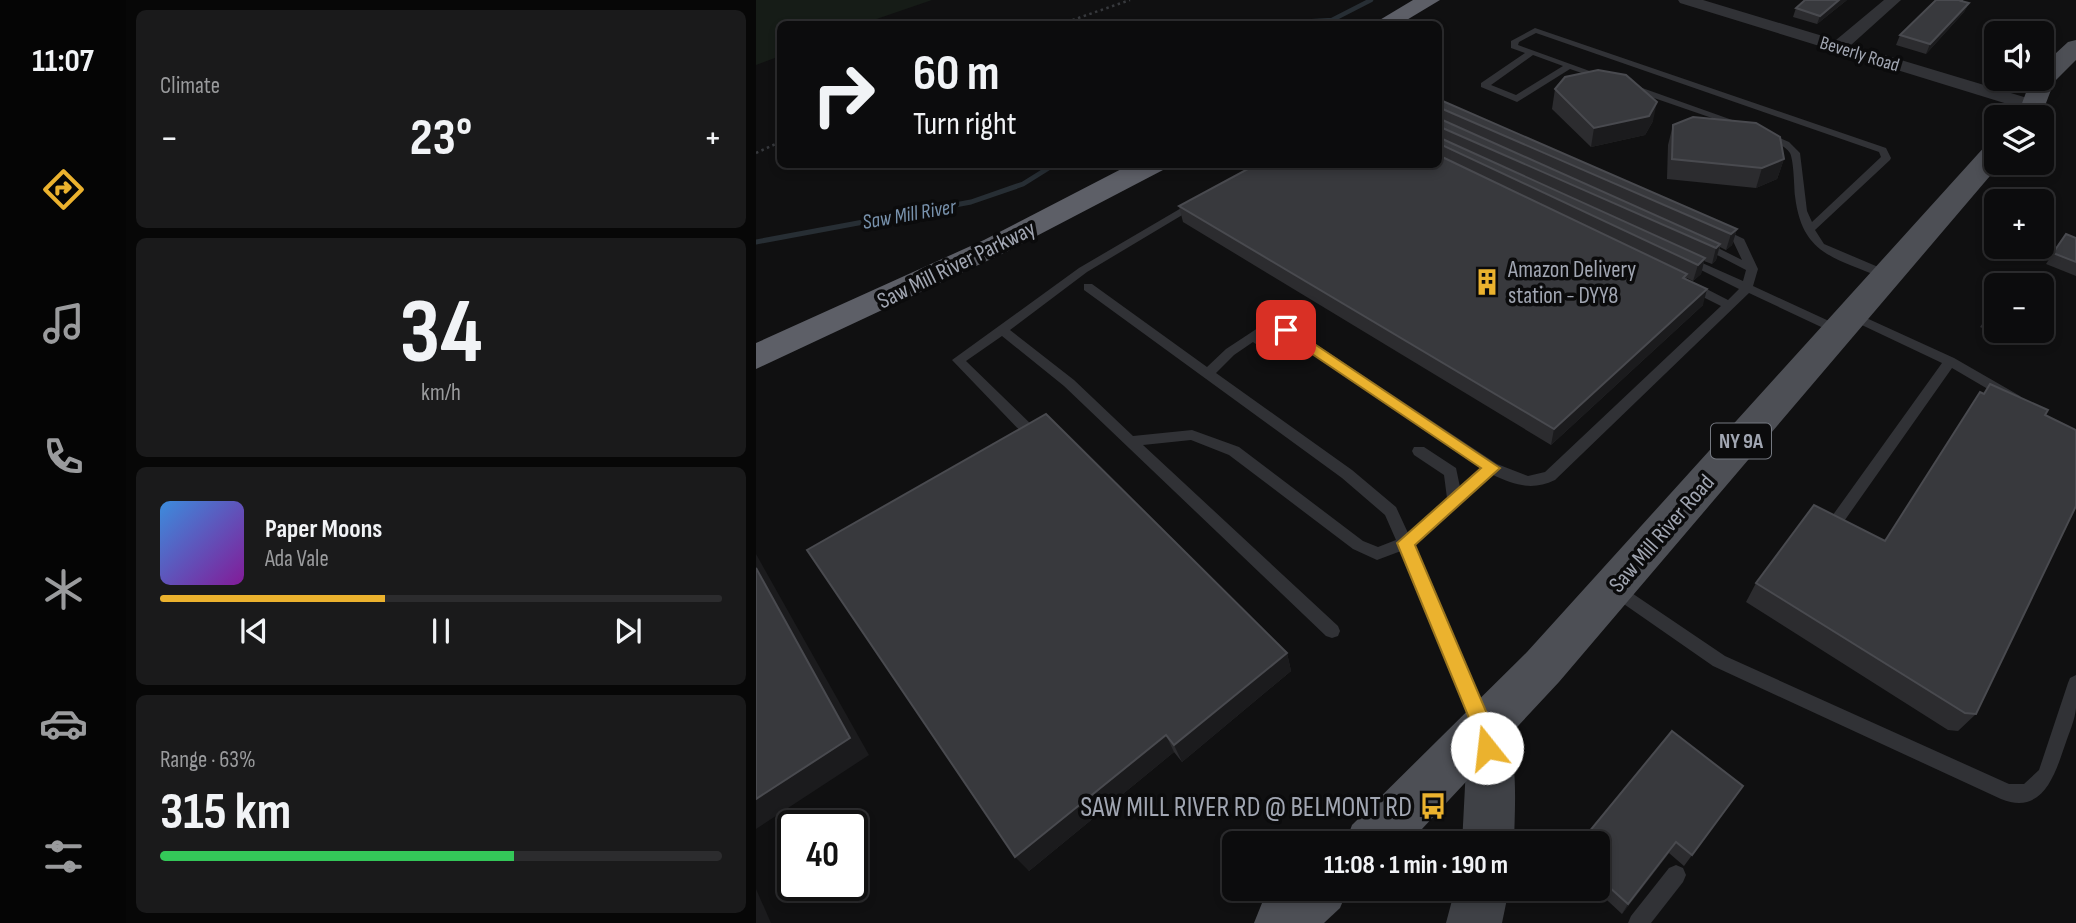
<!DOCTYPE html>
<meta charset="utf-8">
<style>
body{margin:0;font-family:"Sofia Sans Condensed",sans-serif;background:#1a1a1b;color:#f1f3f6;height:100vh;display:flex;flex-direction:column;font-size:26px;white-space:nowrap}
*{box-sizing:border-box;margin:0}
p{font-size:23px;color:#9a9b9d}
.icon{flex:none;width:38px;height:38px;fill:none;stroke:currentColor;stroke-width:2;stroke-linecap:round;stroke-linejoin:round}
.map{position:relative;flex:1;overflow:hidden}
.panel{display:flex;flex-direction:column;gap:10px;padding:10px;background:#070707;width:630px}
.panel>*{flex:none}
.top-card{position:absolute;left:21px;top:21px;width:665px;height:147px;border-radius:10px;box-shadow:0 4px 10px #0003,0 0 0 2px #2c2c2e;background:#0c0c0d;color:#f1f3f6;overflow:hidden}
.controls{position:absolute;left:1228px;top:21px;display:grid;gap:14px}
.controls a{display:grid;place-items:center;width:70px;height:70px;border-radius:10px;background:#0c0c0d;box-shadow:0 4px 10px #0003,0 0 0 2px #2c2c2e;font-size:35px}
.speed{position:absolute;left:21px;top:810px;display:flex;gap:14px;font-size:35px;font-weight:700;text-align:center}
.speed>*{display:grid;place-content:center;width:91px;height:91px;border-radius:50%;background:#0c0c0d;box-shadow:0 4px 10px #0003,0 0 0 2px #2c2c2e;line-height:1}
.speed .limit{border:4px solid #111;border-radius:10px;background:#fff;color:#111}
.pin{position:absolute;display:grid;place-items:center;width:60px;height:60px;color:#fff;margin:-30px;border-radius:14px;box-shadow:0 4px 10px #0006}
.me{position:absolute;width:77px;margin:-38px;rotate:344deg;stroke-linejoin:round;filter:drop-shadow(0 0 5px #0008)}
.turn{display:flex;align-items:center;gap:24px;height:147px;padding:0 21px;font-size:32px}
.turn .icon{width:91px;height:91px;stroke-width:2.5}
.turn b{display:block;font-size:49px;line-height:60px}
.big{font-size:52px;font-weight:700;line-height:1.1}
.panel .tile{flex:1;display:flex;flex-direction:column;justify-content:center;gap:10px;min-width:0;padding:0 24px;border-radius:10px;background:#1a1a1b}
.panel .dial{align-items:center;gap:0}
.dial b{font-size:91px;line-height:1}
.song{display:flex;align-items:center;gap:21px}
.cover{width:84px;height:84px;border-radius:10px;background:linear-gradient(135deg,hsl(210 70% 55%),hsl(290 70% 35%))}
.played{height:7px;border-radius:4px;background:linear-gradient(90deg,#ebb22e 40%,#2c2c2e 40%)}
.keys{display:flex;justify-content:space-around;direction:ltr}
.heat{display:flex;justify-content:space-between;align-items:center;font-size:38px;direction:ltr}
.charge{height:10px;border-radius:5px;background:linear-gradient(90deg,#34c759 63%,#2c2c2e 0)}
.trip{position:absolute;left:466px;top:831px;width:388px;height:70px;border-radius:10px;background:#0c0c0d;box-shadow:0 4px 10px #0003,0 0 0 2px #2c2c2e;font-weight:700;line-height:70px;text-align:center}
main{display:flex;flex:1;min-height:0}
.tab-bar{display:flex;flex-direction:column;width:126px;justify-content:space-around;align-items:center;background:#050505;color:#9a9b9d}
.tab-bar .icon{width:49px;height:49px}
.tab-bar .selected{color:#ebb22e}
.tab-bar b{font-size:32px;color:#f1f3f6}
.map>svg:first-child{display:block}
.green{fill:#161c17}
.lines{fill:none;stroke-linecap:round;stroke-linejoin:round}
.stream-far1{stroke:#272e34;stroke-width:4.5}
.stream{stroke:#272e34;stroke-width:5}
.path{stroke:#37393d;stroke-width:2.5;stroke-dasharray:2.5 3.5;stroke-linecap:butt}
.lane{fill:#313236;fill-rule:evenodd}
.street{fill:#313236;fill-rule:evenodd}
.secondary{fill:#3f4146;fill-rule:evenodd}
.primary{fill:#4d4f55;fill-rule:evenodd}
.highway{fill:#5d5f67;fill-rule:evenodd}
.wall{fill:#2c2c2f}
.shaded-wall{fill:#1b1b1d}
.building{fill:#38393d;stroke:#494a4f;stroke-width:2}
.route{fill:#ebb22e;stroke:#99741e;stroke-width:2}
.labels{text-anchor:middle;stroke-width:7;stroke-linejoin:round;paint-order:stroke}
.far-street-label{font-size:19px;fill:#a1a6b2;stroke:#0b0b0c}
.far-water-label{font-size:21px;font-style:italic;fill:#7892ad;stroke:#0b0b0c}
.shield{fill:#0b0b0c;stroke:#747880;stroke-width:2}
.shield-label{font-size:21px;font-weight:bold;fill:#a1a6b2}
.street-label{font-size:23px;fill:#a1a6b2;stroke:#0b0b0c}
.poi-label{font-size:23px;fill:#a1a6b2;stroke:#0b0b0c;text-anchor:start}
.near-poi-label{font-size:28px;fill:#a1a6b2;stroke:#0b0b0c;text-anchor:end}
</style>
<main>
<nav class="tab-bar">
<b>11:07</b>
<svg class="icon selected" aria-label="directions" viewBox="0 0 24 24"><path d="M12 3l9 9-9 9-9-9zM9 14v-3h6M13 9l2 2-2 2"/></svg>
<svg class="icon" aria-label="music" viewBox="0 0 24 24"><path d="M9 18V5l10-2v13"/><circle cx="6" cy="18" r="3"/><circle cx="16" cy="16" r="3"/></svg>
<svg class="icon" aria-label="phone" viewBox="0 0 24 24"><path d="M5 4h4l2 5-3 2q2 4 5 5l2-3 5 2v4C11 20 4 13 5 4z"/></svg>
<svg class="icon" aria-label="climate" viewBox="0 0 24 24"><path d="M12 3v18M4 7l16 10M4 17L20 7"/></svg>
<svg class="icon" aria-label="car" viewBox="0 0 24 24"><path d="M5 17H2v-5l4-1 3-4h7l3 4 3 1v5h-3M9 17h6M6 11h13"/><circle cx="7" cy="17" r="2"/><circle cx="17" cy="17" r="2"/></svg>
<svg class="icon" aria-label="filters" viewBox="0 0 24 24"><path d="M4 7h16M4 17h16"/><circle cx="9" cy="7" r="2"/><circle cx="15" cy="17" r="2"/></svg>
</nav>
<section class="panel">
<div class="tile"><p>Climate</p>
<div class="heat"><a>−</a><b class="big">23°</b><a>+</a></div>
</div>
<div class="tile dial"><b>34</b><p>km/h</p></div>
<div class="tile">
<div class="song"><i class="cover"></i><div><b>Paper Moons</b><p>Ada Vale</p></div></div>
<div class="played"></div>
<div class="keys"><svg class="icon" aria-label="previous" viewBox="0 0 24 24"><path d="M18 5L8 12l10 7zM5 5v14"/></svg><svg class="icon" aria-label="pause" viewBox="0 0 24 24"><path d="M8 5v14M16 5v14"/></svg><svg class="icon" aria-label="next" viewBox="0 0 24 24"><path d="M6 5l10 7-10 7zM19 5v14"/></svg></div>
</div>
<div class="tile"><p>Range · 63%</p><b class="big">315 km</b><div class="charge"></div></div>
</section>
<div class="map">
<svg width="1320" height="923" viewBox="0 0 1320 923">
<rect width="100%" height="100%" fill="#101011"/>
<path class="green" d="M0 0H176L106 24H24V56L0 65Z"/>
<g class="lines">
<path class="stream-far1" d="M511 24 576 20 615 0"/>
<path class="stream" d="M0 242 215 202 267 184 299 164"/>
<g class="path">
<path d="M305 24 374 0"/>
<path d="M0 153 24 142"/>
</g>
<g class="lane">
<path d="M779 28 1130 148 1135 158 1134 160 1059 230 1068 244 1134 272V278H1126C1078 257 1046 255 1039 196 1038 186 1038 162 1034 153 1028 143 1011 141 1002 134L1010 132 1033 142 1044 153 1051 211 1056 222 1125 157 1123 152 780 33 763 42 762 45 853 78 849 81 814 69 761 102 725 87V83L769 53 755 48V41ZM777 55 807 66 760 95 735 85Z"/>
<path d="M869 84H875L993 126 985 128 869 88Z"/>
<path d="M439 200 444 203 443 205 331 272 254 330 318 380 377 436 436 430 483 447 607 541 622 547 640 540 629 515 586 478 328 290V284H336L451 367 470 349 508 324 534 327 741 464 772 476 789 472 965 306 929 288V282H937L972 300 983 289 925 260 931 257 935 258 987 281 990 270 940 244 942 242H950L986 260 977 241 957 232V228H965L988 239 1002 269 997 286 1086 327 1088 330 1086 333H1078L993 293 799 480C776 491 759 485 737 475L657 546 734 722 731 728 725 730 719 728 645 551 621 560 597 549 473 455 435 440 387 445 582 626 584 631 582 636 576 638 570 636 308 386 246 336 210 361 281 430 283 434 281 438H271L196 360 323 268ZM514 331 527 333 726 468 704 487 700 468 668 447H658L656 451 658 455 688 475 691 498 652 533 640 507 596 470 460 373 478 355 497 342 510 351H518L520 348 506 337Z"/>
<path d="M1095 311 1198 358 1264 396 1266 399 1264 402H1254L1196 368 1084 527H1074L1072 523 1074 519 1186 363 1091 318 1089 315 1091 312Z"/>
<path d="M858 581 969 656 1253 784H1268L1283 770 1312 683 1314 678 1320 675C1320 686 1320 697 1320 708 1319 720 1313 733 1309 745 1299 774 1287 816 1245 799L957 666 852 593 850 588 852 583Z"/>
<path d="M920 865 927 868 930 875 927 882 895 923H872L875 916 913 868Z"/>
</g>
<path class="street" d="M922 0H947L1080 40 1128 0H1145L1095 45 1285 102 1287 106 1285 110H1271L924 3Z"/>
<g class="secondary">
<path d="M728 707 745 714C763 756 759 799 758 844H706L710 767 704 730 711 714Z"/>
<path d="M699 889H753L746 923H690Z"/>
</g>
<g class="primary">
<path d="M1320 40V60L1298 82 1287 111H1269L1265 106 1275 79H1286V66L1312 42Z"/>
<path d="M1241 142V163H1245L803 682 652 844H589L596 825 771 652 1231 144Z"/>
<path d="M523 889H592L584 908 568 923H498L506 903Z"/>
</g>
<g class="highway">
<path d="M657 0H684L644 24H617Z"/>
<path d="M375 164H410L407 170 250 252 0 369V343L228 240Z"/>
</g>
</g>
<g class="wall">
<path d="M1091 0 1061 24 1037 17 1040 8Z"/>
<path d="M1180 0H1207V1L1213 3 1208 12 1170 54 1140 45 1144 35Z"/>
<path d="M799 89 897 121 889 135 835 147 796 109Z"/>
<path d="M682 99 981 229 976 245 970 250 964 247 960 260 956 264 948 261 945 274 937 281 931 278 930 279 947 305 795 445 427 222 423 206 682 164Z"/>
<path d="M917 125 1028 159 1021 179 1000 188 911 179 912 145Z"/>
<path d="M1310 234 1320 238V276L1290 264Z"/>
<path d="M1241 302V331H1254L1249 338 1224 327Z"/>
<path d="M1289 415 1220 714 1202 731 1192 730 990 602 1000 583 1128 540Z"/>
<path d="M51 550 531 653 535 671 426 762 418 752 273 871Z"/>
<path d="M987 786 928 866 913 853 866 914 839 889H842V844Z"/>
</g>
<g class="shaded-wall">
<path d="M1083 0H1091L1061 24 1064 16Z"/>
<path d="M1213 3 1208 12 1170 54 1174 44Z"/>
<path d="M901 102 897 121 889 135 835 147 838 128Z"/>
<path d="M684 144V160H682V145Z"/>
<path d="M1028 159 1021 179 1000 188 1006 168Z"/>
<path d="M981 229 976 245 970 250 975 234Z"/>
<path d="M964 244 960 260 956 264 960 248Z"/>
<path d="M949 258 945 274 937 281 942 265Z"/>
<path d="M951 289 947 305 795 445 798 429Z"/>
<path d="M0 554 113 755 0 829Z"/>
<path d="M531 653 535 671 426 762 418 745Z"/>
<path d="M410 735 418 752 273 871 259 857Z"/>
<path d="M920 842 913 853 866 914 872 904Z"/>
<path d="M0 889 15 923H0Z"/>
</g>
<g class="building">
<path d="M1049 0H1083L1064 16 1040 8Z"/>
<path d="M1180 0H1206L1205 1 1213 3 1174 44 1144 35Z"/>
<path d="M842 70 870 75 901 102 893 116 838 128 799 89 809 77Z"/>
<path d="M682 99 981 229 975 234 682 107Z"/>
<path d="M937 117 1000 123 1024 137 1028 159 1006 168 916 159 917 125Z"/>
<path d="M682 118 964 244 960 248 682 126Z"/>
<path d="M682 137 949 258 942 265 684 144 682 145Z"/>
<path d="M682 155 931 274 927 278 951 289 798 429 423 206 501 164H682Z"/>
<path d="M1310 234 1320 238V262L1297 253Z"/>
<path d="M1241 302V320L1230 316Z"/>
<path d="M1234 384 1292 410 1289 415 1320 430V506L1220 714 1209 713 1000 583 1058 505 1129 541 1224 392 1228 394Z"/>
<path d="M290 414 531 653 418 745 410 735 259 857 51 550Z"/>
<path d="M0 568 94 738 0 799Z"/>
<path d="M916 731 987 786 936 855 920 842 872 904 842 877V844H823Z"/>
</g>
<path class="route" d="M530 325 744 468 659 545 738 730 741 748 739 755 731 758 724 755 718 730 641 543 725 468 525 333V326Z"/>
<defs>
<symbol id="building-bare" viewBox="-9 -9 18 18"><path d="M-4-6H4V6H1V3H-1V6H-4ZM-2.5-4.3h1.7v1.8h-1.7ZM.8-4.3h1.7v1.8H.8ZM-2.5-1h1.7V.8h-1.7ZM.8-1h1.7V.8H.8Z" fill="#ebb22e" stroke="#0b0b0c" stroke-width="2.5" paint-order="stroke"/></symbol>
<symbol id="bus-bare" viewBox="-9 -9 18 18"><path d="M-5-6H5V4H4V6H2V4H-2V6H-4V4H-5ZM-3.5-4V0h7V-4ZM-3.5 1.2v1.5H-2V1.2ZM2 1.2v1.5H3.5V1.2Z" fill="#ebb22e" stroke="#0b0b0c" stroke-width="2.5" paint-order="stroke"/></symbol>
</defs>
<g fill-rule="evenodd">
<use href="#building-bare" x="712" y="263" width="38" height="38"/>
<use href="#bus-bare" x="658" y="787" width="38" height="38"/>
</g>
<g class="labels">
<g class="far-street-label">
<text transform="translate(1104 53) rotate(17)" y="7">Beverly Road</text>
</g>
<g class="far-water-label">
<text transform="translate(153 214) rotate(-10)" y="7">Saw Mill River</text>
</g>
<rect class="shield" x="955" y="423.5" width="60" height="35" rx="5"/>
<g class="shield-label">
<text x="985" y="448">NY 9A</text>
</g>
<g class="street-label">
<text transform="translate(200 264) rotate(-26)" y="8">Saw Mill River Parkway</text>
<text transform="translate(905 533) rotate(-49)" y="8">Saw Mill River Road</text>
</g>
<g class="poi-label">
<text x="752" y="277">Amazon Delivery<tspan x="752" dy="26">station - DYY8</tspan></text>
</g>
<g class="near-poi-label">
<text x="656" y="816">SAW MILL RIVER RD @ BELMONT RD</text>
</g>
</g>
</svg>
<div class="controls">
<a><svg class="icon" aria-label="sound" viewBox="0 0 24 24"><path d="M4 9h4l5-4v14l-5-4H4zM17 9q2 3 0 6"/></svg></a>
<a><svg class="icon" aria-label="layers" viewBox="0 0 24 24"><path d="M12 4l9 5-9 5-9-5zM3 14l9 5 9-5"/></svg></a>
<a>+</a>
<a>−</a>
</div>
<div class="speed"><div class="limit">40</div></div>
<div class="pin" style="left:530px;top:330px;background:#d93025"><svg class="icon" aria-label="arrive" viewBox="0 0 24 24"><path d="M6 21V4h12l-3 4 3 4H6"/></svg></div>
<svg class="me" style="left:731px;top:748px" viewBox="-20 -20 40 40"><circle r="19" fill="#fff"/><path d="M0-13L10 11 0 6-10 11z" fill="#ebb22e"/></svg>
<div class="trip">11:08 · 1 min · 190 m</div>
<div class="top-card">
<div class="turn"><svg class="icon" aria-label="right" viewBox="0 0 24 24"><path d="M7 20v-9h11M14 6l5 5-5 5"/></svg><div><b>60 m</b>Turn right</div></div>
</div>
</div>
</main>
